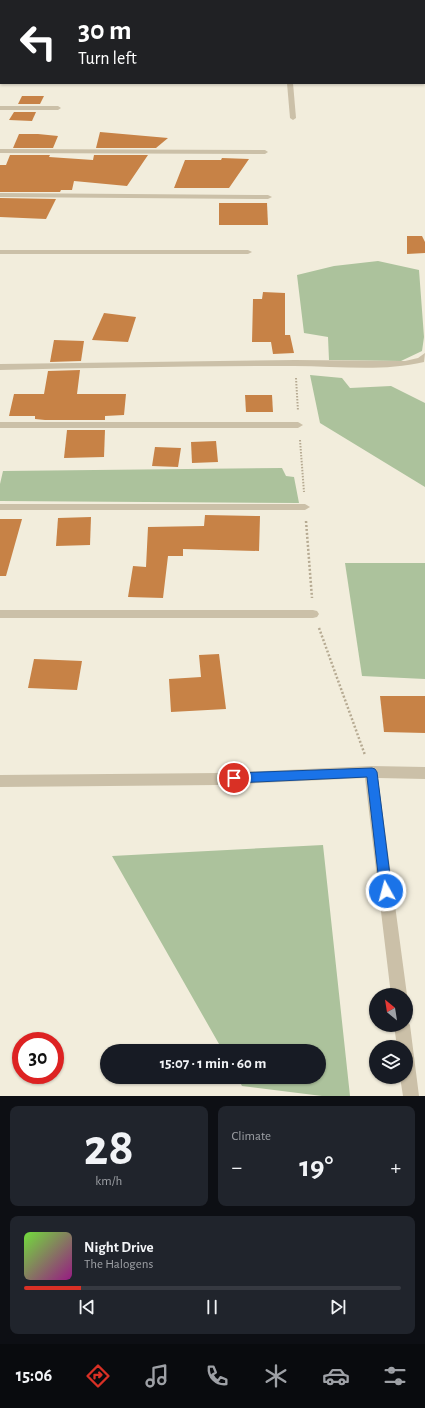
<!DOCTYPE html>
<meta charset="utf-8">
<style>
body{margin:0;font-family:"Alegreya Sans",sans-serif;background:#20242c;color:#f1f3f6;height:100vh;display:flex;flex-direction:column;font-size:15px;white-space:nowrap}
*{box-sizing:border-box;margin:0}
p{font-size:13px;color:#9ea1a6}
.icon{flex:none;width:22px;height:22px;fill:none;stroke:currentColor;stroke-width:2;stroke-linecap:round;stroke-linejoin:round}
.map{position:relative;height:1096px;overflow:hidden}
.details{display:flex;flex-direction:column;gap:10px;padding:10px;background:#0d0f14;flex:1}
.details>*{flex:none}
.guide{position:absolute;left:0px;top:0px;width:425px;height:84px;box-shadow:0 1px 3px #0004;background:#202124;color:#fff;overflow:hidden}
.needle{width:26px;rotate:330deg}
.tools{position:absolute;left:369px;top:988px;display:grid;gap:8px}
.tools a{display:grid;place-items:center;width:44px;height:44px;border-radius:50%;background:#171b24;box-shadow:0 1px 3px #0004;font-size:20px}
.speed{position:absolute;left:12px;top:1032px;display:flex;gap:8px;font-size:20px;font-weight:700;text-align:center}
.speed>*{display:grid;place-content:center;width:52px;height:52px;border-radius:50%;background:#171b24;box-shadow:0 1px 3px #0004;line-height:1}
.speed .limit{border:6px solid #d22;background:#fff;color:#111}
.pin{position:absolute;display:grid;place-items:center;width:34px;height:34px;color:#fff;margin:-17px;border:2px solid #fff;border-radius:50%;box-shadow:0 1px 4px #0007}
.me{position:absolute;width:44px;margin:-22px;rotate:353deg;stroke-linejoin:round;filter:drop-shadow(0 0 3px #0008)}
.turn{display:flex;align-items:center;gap:14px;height:84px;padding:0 12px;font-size:18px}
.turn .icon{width:52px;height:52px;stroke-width:2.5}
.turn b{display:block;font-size:28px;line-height:34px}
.big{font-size:30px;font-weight:600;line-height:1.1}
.details .card{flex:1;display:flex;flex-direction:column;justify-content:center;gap:6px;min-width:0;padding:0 14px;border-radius:8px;background:#20242c}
.details .dial{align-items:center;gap:0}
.dial b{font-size:52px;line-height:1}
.song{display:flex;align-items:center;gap:12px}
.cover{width:48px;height:48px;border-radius:6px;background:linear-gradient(135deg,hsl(100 70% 55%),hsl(310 70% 35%))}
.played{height:4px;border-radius:2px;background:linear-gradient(90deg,#d93025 15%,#363941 15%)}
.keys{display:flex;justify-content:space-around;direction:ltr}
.heat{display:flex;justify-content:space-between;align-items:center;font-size:22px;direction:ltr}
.details .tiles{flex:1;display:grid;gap:10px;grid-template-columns:1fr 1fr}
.card:last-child{grid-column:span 2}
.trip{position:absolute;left:100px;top:1044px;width:226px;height:40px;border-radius:20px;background:#171b24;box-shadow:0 1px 3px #0004;font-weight:600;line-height:40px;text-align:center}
.menu{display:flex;height:64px;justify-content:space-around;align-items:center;background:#090b0e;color:#9ea1a6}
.menu .icon{width:28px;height:28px}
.menu .active{color:#d93025}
.menu b{font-size:18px;color:#f1f3f6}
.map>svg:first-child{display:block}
.green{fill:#acc29c}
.building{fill:#c78246}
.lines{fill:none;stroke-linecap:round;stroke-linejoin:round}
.path-far1{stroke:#b6aa92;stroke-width:2;stroke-dasharray:1.5 1.5;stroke-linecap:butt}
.path{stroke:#b6aa92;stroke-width:2.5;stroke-dasharray:2 2;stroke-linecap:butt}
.minor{fill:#cbc0a8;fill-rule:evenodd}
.tertiary{fill:#cbc0a8;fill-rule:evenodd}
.route{fill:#1a73e8;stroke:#114b97}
</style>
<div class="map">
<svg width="425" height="1096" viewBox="0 0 425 1096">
<rect width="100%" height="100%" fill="#f2eddc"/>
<g class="green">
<path d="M378 261 419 270 424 337 422 351 401 361 329 360 328 337 304 333 297 275 334 266Z"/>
<path d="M310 375 342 378 350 388 391 386 425 403V487L320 423Z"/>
<path d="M282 468 286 476 294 477 299 503 0 501V484L3 471Z"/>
<path d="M345 563H425V679L362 676Z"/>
<path d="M323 845 350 1096H322L242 1086 237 1077H319V1051H223L112 856Z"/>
</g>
<g class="building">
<path d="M22 96H44L40 104H18Z"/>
<path d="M14 112H36L32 121 9 120Z"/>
<path d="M100 132 168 138 156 148H96Z"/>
<path d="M19 134H38L58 136 53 148H13Z"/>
<path d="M10 155H50L49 157 93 160 94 155H148L127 186 74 181 72 190H61L60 192H0V165H6Z"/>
<path d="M222 158 249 159 229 188H174L185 160H221Z"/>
<path d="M0 198 56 199 46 219 0 217Z"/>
<path d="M219 203H267L268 225H219Z"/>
<path d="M407 236H422L425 242V253L407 254Z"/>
<path d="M263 292 285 293V335H290L294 353 273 354 271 342H252L253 299H262Z"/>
<path d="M104 313 136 317 128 342 92 340Z"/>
<path d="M54 340 84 341 81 361 50 362Z"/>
<path d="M80 370 77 394H126L124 415 105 416V420H45L35 419V416H9L14 394H44L48 371Z"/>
<path d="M245 395H272L273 412H246Z"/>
<path d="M67 430H105L104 457 64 458Z"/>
<path d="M216 441 218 462 192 463 191 442Z"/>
<path d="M155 447 181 448 178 467 152 466Z"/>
<path d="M205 515 260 516 259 551 183 549V556H168L163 598 128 597 133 566 146 567 148 527 204 526Z"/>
<path d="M91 517 90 545 56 546 58 518Z"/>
<path d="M0 519H22L6 576H0Z"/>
<path d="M219 654 226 709 171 712 169 679 201 677 199 655Z"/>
<path d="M34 659 82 661 77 690 28 688Z"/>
<path d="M380 696H425V733L384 732Z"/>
</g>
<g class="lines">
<g class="path-far1">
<path d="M296 378 298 411"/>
<path d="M300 440 304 492"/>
</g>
<g class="path">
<path d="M306 521 312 598"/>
<path d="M319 628 365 755"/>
</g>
<g class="minor">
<path d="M386 0H392L393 1H387Z"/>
<path d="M287 83H293L296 118 293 120 290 118Z"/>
<path d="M0 106H58L61 108 58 110H0Z"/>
<path d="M0 149 265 150 268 152 265 154 0 153Z"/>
<path d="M0 193 268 195 272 197 268 199 0 197Z"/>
<path d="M0 250H248L252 252 248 254H0Z"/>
<path d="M425 353 424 362C382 372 337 366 294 366 196 366 98 368 0 370V364L295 360 405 361 418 358Z"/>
<path d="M0 422H298L303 425 298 428H0Z"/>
<path d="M0 504H305L310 507 305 510H0Z"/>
<path d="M0 610H313L317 611 319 614 317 617 313 618H0Z"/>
<path d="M371 766 425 767V779L378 778 407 995 406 997V995H391L365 778 219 785 0 787V775L219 773Z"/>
<path d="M406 1019 410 1025 419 1096H403L400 1077H406V1047H397L394 1025H406Z"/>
</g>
<g class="tertiary">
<rect x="0" y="48" width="1" height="4"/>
<rect x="424" y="51" width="1" height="4"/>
</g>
</g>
<path class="route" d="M372 768 375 769 377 772 392 891 390 895 386 897 382 895 380 891 367 777 234 783 230 781 229 778 230 775 234 773Z"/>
</svg>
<div class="tools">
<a><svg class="needle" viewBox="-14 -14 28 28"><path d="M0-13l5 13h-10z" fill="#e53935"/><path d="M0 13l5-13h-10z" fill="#9ea1a6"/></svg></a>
<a><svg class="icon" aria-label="layers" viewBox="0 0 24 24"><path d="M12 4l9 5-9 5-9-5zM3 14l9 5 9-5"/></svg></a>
</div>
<div class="speed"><div class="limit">30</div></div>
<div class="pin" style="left:234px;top:778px;background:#d93025"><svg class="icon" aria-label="arrive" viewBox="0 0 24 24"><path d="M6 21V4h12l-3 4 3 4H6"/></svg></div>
<svg class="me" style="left:386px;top:891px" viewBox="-20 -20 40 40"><circle r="17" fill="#1a73e8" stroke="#fff" stroke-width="3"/><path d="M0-11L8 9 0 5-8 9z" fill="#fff"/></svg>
<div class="trip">15:07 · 1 min · 60 m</div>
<div class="guide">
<div class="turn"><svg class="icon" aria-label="left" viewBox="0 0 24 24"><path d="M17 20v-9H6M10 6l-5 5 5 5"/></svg><div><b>30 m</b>Turn left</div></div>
</div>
</div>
<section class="details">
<div class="tiles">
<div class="card dial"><b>28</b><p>km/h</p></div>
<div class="card"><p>Climate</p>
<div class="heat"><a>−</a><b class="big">19°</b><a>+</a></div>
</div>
<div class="card">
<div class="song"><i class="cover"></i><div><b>Night Drive</b><p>The Halogens</p></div></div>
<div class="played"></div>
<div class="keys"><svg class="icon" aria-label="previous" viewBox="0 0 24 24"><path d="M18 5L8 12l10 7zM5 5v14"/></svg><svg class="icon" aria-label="pause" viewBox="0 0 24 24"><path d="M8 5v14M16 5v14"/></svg><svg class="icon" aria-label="next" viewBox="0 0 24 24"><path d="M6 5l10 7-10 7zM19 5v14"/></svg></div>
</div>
</div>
</section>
<nav class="menu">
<b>15:06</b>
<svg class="icon active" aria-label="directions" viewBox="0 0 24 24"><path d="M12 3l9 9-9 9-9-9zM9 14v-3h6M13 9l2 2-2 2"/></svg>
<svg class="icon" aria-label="music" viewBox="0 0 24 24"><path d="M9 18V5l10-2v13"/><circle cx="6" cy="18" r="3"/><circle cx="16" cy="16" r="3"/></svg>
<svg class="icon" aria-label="phone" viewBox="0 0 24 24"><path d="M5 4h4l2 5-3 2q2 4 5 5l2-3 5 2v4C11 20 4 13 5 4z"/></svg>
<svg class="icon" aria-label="climate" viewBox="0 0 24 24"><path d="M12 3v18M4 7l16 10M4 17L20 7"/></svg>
<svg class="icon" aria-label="car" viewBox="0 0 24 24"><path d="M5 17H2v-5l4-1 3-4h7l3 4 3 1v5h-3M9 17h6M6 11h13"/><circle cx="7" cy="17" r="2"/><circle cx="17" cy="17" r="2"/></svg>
<svg class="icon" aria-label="filters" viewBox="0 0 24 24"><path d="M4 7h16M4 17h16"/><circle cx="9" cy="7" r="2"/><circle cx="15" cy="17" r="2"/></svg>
</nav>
